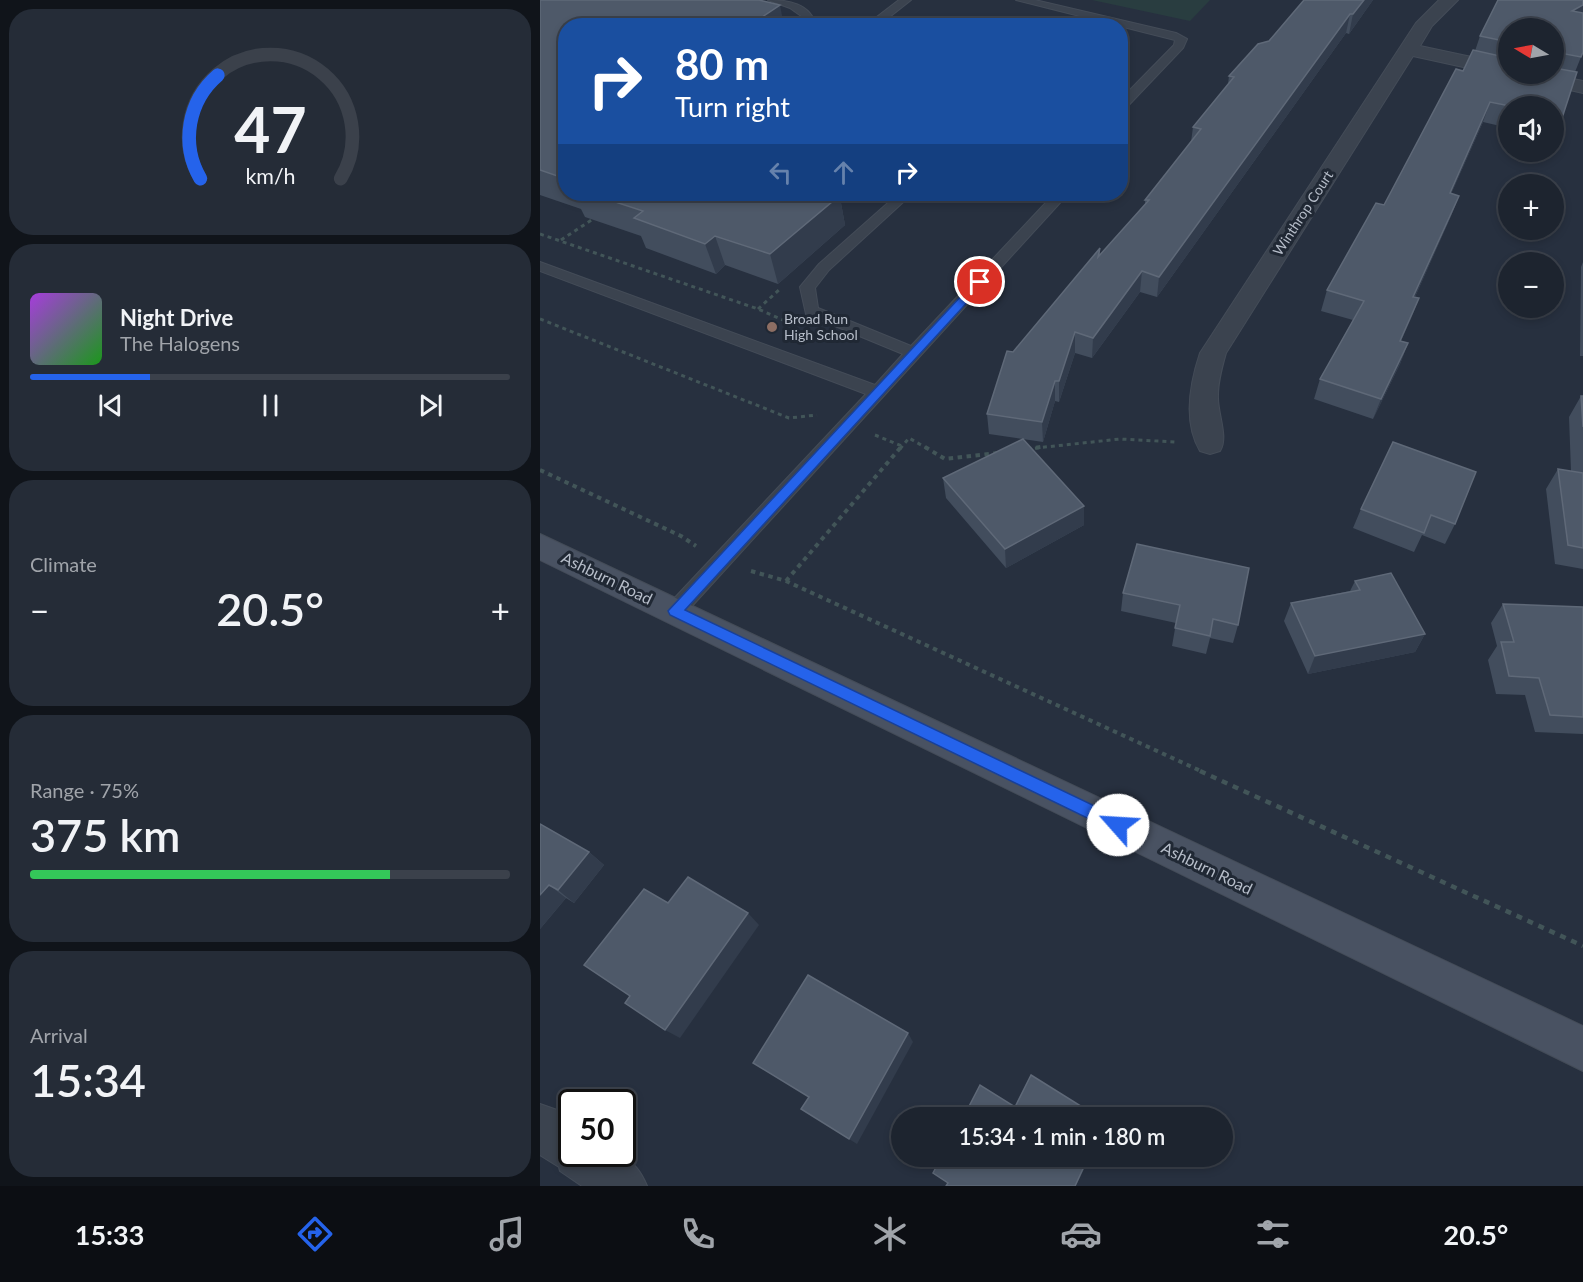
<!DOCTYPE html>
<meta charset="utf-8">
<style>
body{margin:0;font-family:Lato,sans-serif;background:#252c37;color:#f1f3f6;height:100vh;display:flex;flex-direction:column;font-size:22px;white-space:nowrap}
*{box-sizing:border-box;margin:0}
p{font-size:20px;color:#a0a4aa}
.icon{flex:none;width:33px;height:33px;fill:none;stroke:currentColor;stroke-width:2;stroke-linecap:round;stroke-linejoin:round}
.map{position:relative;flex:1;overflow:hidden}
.sheet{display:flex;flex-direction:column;gap:9px;padding:9px;background:#10141a;width:540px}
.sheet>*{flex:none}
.guide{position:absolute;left:18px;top:18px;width:570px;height:183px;border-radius:24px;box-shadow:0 3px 9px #0003,0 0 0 2px #3b414b;background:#1a4fa0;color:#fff;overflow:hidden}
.needle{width:39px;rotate:280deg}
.fabs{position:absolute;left:958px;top:18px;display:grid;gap:12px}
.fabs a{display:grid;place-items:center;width:66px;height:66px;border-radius:50%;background:#1d242f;box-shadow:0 3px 9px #0003,0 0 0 2px #3b414b;font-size:30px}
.speed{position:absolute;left:18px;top:1089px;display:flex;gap:12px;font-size:30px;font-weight:700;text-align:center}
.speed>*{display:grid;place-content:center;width:78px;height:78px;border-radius:50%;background:#1d242f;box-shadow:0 3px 9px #0003,0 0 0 2px #3b414b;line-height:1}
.speed .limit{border:3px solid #111;border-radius:9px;background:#fff;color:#111}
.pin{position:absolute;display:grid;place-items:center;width:51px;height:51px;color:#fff;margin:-26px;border:3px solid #fff;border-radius:50%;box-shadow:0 2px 6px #0007}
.me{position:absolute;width:66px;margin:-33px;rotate:296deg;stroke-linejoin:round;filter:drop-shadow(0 0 4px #0008)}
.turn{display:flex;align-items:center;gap:21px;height:126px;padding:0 18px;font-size:27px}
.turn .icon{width:78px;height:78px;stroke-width:2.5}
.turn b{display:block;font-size:42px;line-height:51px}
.lanes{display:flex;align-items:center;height:57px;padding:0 18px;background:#0003;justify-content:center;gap:30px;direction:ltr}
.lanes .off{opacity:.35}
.big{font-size:45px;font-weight:600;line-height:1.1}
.sheet .widget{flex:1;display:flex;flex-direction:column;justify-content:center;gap:9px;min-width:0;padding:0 21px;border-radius:24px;background:#252c37}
.sheet .dial{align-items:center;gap:0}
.dial svg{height:156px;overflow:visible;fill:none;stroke:#3b414b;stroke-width:7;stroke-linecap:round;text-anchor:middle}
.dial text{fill:#f1f3f6;stroke:none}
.song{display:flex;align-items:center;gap:18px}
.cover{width:72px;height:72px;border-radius:9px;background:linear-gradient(135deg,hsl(280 70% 55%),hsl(120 70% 35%))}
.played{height:6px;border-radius:3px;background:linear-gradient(90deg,#2563eb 25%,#3b414b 25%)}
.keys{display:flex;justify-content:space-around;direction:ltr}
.heat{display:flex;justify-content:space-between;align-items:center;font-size:33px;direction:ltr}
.charge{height:9px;border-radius:4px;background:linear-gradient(90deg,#34c759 75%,#3b414b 0)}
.trip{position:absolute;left:351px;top:1107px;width:342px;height:60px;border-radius:30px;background:#1d242f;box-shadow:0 3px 9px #0003,0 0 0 2px #3b414b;font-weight:600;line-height:60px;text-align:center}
.tabs{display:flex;height:96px;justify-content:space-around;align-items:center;background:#0c0e13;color:#a0a4aa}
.tabs .icon{width:42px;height:42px}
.tabs .selected{color:#2563eb}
.tabs b{font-size:27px;color:#f1f3f6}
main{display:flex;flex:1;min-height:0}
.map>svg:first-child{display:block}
.green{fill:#293d40}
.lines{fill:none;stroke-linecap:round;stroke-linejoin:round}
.service-casing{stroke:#444c58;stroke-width:2}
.minor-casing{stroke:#444c58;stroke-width:2}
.secondary-casing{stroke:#444c58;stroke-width:2}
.path-far2{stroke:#425558;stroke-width:3;stroke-dasharray:4 4;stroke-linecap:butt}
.path-far1{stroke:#425558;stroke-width:4;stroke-dasharray:4.5 4.5;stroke-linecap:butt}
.path{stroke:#425558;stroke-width:4.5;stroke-dasharray:6 6;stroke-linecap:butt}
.service{fill:#3b434f;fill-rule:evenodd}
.minor{fill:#3b434f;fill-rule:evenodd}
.secondary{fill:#495262;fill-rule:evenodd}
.wall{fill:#424d5d;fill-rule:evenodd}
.shaded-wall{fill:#323c4c}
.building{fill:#4e5969;stroke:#5f6978;stroke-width:1.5}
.route{fill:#2563eb;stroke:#184099;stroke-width:1.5}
.education-dot{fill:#8d6e63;stroke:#202834;stroke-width:2}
.labels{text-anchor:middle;stroke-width:6;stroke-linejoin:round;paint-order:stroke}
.far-street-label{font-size:14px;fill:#b7beca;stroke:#202834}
.far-poi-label{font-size:14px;fill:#b7beca;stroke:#202834;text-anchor:start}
.street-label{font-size:16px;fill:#b7beca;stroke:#202834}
</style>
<main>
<section class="sheet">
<div class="widget dial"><svg viewBox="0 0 100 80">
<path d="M14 69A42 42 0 1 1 86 69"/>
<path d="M14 69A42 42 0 0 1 23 16" stroke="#2563eb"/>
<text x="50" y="56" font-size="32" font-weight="700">47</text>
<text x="50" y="72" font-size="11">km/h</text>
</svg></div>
<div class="widget">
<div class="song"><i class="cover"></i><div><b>Night Drive</b><p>The Halogens</p></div></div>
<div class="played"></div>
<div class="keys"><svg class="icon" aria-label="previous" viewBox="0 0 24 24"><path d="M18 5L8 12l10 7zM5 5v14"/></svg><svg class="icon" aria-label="pause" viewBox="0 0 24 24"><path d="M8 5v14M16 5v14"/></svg><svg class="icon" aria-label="next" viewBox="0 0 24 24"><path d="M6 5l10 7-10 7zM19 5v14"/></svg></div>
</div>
<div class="widget"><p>Climate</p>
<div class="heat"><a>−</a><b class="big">20.5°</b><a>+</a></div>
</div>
<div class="widget"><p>Range · 75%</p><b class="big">375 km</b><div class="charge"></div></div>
<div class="widget"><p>Arrival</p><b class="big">15:34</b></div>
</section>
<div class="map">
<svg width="1043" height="1186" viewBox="0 0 1043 1186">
<rect width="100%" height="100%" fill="#27303f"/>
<path class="green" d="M552 0H670L650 21Z"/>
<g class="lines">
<defs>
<g id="service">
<path d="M228 0C247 0 271 3 276 26H265L264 18 250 8Z"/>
<path d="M359 0H371L338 26H325Z"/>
<path d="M476 0H495L636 33 647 39 643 48 584 110 580 111V100L634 45 635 40Z"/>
<path d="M358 194H372L289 270 275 288 278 308 371 346 514 194H528L142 617 135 619 128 617 125 611 128 605 326 394 0 271V262L335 385 363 354 266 314 260 287 279 264Z"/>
</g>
<g id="minor">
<path d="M899 0H918L892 26 880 46 969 65V74H977L969 77 873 56 686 353C682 367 678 381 678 395 677 413 689 437 680 451L670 454 660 451C643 422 650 383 660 353L876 23Z"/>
<path d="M980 74H1009L1043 81V93L982 79Z"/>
<path d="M0 1104 17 1110 32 1121V1154C68 1154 91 1147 107 1186H42L20 1171 19 1167 0 1155Z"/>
</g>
<path id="secondary" d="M0 534 1043 1026V1071L0 560Z"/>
</defs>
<use href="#service" class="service-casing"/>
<use href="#minor" class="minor-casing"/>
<use href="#secondary" class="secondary-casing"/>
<g class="path-far2">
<path d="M0 234 218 309 245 321"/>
<path d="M21 240 53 219"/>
<path d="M218 309 240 289"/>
<path d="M0 319 249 418 277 415"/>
<path d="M335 435 362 446"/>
<path d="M360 449 369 438 388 449"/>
<path d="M487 449 580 439 635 442"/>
</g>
<g class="path-far1">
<path d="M385 447 405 459 458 453"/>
<path d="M487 449 501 447"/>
<path d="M0 470 141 536 156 546"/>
<path d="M211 571 246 581 663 772"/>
<path d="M246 581 361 447"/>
</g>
<path class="path" d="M660 771 1043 946"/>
<use href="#service" class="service"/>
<use href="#minor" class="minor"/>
<use href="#secondary" class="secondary"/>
</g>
<g class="wall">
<path d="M0 0 26 26V194H311L301 203 305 225 238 284 185 265 176 274 106 248 101 236 45 217 41 209 0 195Z"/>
<path d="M764 0H833L809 34 806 33 617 297 600 292 552 358 535 353 519 402 515 401 503 442 449 434 447 414 560 248V255L605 205V200L651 142 653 127 688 84 689 76 729 41Z"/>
<path d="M958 0H1043V52L1035 72H1037L1022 118 1014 137V106H969V128L943 122 911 194 919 196 911 216 875 297 879 298 861 341 868 343 860 364 833 419 774 399 780 379 813 320 781 311 787 290 836 203 844 205 916 69 923 71 933 50 935 51 940 36ZM969 28H1014V74H969Z"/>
<path d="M1043 262V356H1040L1041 267Z"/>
<path d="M1041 396H1043V569L1015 564 1006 489 1018 469 1031 471 1029 417Z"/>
<path d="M936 472 915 524 905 544 882 535 874 552 813 528 821 509Z"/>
<path d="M403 478 544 525 466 568 406 498Z"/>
<path d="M597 544 698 625 693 643 670 638 666 654 632 646 636 623 581 611 583 593Z"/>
<path d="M815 581 885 634 875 652 768 674 744 621 751 603 810 591Z"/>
<path d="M963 604 1043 607V734L995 732 985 695 956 694 948 660 957 646 951 623Z"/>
<path d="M0 824 49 852 64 865 34 903 26 898 0 929Z"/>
</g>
<g class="shaded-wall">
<path d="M824 0H833L809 34 813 14Z"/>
<path d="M240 5 244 26H209Z"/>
<path d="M1043 5V20L1032 11Z"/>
<path d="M810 14 806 33 617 297 619 277Z"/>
<path d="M950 102 943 122 902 214 910 193Z"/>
<path d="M277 194H311L301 203 305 225 238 284 230 254Z"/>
<path d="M919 196 911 216 866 317 873 297Z"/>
<path d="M175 236 185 265 176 274 165 244Z"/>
<path d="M602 271 600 292 552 358 553 338Z"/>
<path d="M879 298 871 319 852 361 860 341Z"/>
<path d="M535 332V353L519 402V381Z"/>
<path d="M868 343 860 364 833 419 841 399Z"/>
<path d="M515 381V401L503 442 502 422Z"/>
<path d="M544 506V525L466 568 465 549Z"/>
<path d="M885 634 875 652 768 674 775 656Z"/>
<path d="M49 852 64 865 34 903 18 890Z"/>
<path d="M9 885 26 898 0 929V895Z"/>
<path d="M208 913 219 925 140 1038 125 1030Z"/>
<path d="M368 1033 373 1042 317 1144 309 1139Z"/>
<path d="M548 1158 547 1163 536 1186H535Z"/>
</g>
<g class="building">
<path d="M0 0H219L240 5 209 26H26V179L0 170Z"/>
<path d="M764 0H824L813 14H810L619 277 602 271 553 338 535 332 519 381H515L502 422 447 414 467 351 473 352 560 248 558 257 609 200H605L661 129 653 127 694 77 689 76 718 44 729 41Z"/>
<path d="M958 0H1043V5L1032 11 1043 13V52L1041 57 1014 52V28H969V42L940 36Z"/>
<path d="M933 50 969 58V74H1014V68L1037 72 1022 118 1014 116V106H970L950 102 910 193 919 196 873 297 879 298 860 341 868 343 841 399 780 379 824 301 787 290 836 203 844 205 916 69 923 71Z"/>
<path d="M51 194H292L299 196 230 254 175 236 165 244 94 218 103 211Z"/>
<path d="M1041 396H1043V427Z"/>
<path d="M483 439 544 506 465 549 403 478Z"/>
<path d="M853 442 936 472 915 524 891 515 884 533 821 509Z"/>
<path d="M1018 469 1043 473V548L1028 545Z"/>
<path d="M597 544 709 568 698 625 673 619 670 636 635 628 640 605 583 593Z"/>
<path d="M851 573 885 634 775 656 751 603 820 590 815 581Z"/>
<path d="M963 604 1043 607V717L1010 715 999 678 969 676 961 642H974Z"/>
<path d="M0 824 49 852 18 890 9 885 0 895Z"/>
<path d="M148 877 208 913 125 1030 85 1003 90 996 44 965 104 889 128 903Z"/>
<path d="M268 975 368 1033 309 1139 261 1109 269 1097 213 1063Z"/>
<path d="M491 1075 544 1108 539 1118H423L440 1085 475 1107Z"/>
<path d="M402 1156H545L548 1158 535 1186H406L408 1183 393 1173Z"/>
</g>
<path class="route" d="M440 279 444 280V284L145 610 584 820 586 825 584 831 578 833 130 615 128 611 436 280Z"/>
<circle class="education-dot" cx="232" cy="327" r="6"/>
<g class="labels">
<g class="far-street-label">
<text transform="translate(763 213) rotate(-57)" y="5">Winthrop Court</text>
</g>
<g class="far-poi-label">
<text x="244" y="324">Broad Run<tspan x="244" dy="16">High School</tspan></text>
</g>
<g class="street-label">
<text transform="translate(67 578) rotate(26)" y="6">Ashburn Road</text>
<text transform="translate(667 868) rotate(26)" y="6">Ashburn Road</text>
</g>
</g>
</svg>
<div class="fabs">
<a><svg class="needle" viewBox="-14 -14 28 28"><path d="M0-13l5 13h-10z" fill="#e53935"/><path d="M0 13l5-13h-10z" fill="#a0a4aa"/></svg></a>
<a><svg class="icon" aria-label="sound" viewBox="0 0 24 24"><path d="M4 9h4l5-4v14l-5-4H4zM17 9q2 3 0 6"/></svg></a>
<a>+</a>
<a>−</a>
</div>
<div class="speed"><div class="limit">50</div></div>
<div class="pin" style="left:440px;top:282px;background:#d93025"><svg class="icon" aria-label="arrive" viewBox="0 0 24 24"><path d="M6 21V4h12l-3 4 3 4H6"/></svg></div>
<svg class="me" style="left:578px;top:825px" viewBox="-20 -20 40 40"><circle r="19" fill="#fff"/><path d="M0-13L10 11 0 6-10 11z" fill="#2563eb"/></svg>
<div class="trip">15:34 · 1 min · 180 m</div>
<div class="guide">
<div class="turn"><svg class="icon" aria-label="right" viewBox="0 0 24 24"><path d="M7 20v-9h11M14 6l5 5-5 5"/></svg><div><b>80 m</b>Turn right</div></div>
<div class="lanes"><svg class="icon off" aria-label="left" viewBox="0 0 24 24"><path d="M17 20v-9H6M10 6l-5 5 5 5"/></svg><svg class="icon off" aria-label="ahead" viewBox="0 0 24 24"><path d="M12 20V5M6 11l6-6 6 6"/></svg><svg class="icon" aria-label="right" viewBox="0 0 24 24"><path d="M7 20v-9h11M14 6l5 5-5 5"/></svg></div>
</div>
</div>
</main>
<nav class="tabs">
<b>15:33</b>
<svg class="icon selected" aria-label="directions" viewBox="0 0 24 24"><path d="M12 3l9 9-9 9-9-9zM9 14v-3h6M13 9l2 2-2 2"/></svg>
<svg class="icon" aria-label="music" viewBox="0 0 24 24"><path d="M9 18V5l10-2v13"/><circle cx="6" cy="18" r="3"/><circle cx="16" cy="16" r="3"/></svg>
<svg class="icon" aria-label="phone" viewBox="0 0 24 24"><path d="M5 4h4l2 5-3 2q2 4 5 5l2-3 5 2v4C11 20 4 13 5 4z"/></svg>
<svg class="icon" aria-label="climate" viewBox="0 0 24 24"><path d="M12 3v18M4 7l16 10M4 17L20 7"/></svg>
<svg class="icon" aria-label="car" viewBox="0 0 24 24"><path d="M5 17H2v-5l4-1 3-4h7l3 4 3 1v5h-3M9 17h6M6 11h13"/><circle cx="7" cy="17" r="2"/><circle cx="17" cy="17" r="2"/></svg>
<svg class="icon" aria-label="filters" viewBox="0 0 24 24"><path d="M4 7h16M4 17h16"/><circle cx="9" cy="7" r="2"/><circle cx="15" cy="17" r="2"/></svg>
<b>20.5°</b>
</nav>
